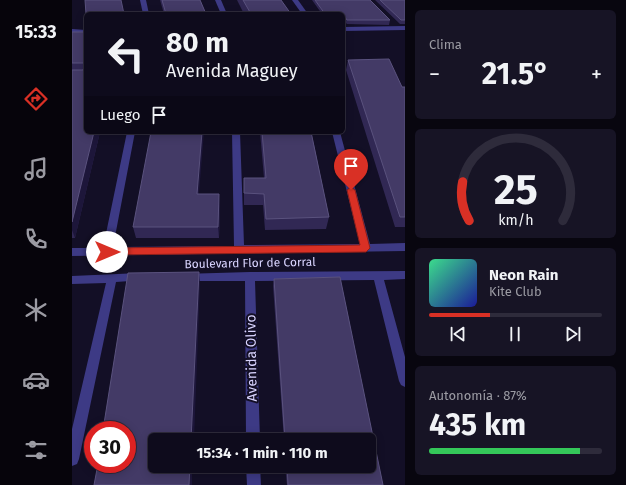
<!DOCTYPE html>
<html lang="es">
<meta charset="utf-8">
<style>
body{margin:0;font-family:"Fira Sans",sans-serif;background:#171425;color:#f1f3f6;height:100vh;display:flex;flex-direction:column;font-size:15px;white-space:nowrap}
*{box-sizing:border-box;margin:0}
p{font-size:13px;color:#9b9ba3}
.icon{flex:none;width:22px;height:22px;fill:none;stroke:currentColor;stroke-width:2;stroke-linecap:round;stroke-linejoin:round}
.map{position:relative;flex:1;overflow:hidden}
.side{display:flex;flex-direction:column;gap:10px;padding:10px;background:#08060f;width:221px}
.side>*{flex:none}
.banner{position:absolute;left:12px;top:12px;width:261px;height:122px;border-radius:6px;box-shadow:0 2px 10px #0003,0 0 0 1px #2e2b3b;background:#0e0b1c;color:#f1f3f6;overflow:hidden}
.speed{position:absolute;left:12px;top:421px;display:flex;gap:8px;font-size:20px;font-weight:700;text-align:center}
.speed>*{display:grid;place-content:center;width:52px;height:52px;border-radius:50%;background:#0e0b1c;box-shadow:0 2px 10px #0003,0 0 0 1px #2e2b3b;line-height:1}
.speed .limit{border:6px solid #d22;background:#fff;color:#111}
.pin{position:absolute;display:grid;place-items:center;width:34px;height:34px;color:#fff;margin:-41px -17px;border-radius:50% 50% 50% 0;rotate:-45deg;box-shadow:0 0 4px #0007}
.pin .icon{rotate:45deg}
.me{position:absolute;width:44px;margin:-22px;rotate:90deg;stroke-linejoin:round;filter:drop-shadow(0 0 3px #0008)}
.turn{display:flex;align-items:center;gap:14px;height:84px;padding:0 16px;font-size:18px}
.turn .icon{width:52px;height:52px;stroke-width:2.5}
.turn b{display:block;font-size:28px;line-height:34px}
.then{display:flex;align-items:center;height:38px;padding:0 16px;background:#0003;gap:8px;font-size:15px}
.big{font-size:30px;font-weight:700;line-height:1.1}
.side .widget{flex:1;display:flex;flex-direction:column;justify-content:center;gap:6px;min-width:0;padding:0 14px;border-radius:6px;background:#171425}
.side .dial{align-items:center;gap:0}
.dial svg{height:104px;overflow:visible;fill:none;stroke:#2e2b3b;stroke-width:7;stroke-linecap:round;text-anchor:middle}
.dial text{fill:#f1f3f6;stroke:none}
.song{display:flex;align-items:center;gap:12px}
.cover{width:48px;height:48px;border-radius:6px;background:linear-gradient(135deg,hsl(150 70% 55%),hsl(240 70% 35%))}
.played{height:4px;border-radius:2px;background:linear-gradient(90deg,#d93025 35%,#2e2b3b 35%)}
.keys{display:flex;justify-content:space-around;direction:ltr}
.heat{display:flex;justify-content:space-between;align-items:center;font-size:22px;direction:ltr}
.charge{height:6px;border-radius:3px;background:linear-gradient(90deg,#34c759 87%,#2e2b3b 0)}
.trip{position:absolute;left:76px;top:433px;width:228px;height:40px;border-radius:6px;background:#0e0b1c;box-shadow:0 2px 10px #0003,0 0 0 1px #2e2b3b;font-weight:700;line-height:40px;text-align:center}
main{display:flex;flex:1;min-height:0}
.menu{display:flex;flex-direction:column;width:72px;justify-content:space-around;align-items:center;background:#06040b;color:#9b9ba3}
.menu .icon{width:28px;height:28px}
.menu .current{color:#d93025}
.menu b{font-size:18px;color:#f1f3f6}
.map>svg:first-child{display:block}
.lines{fill:none;stroke-linecap:round;stroke-linejoin:round}
.street{fill:#3d3a85;fill-rule:evenodd}
.wall{fill:#312854}
.shaded-wall{fill:#1d163a}
.building{fill:#433a66;stroke:#5a527e}
.route{fill:#d93025;stroke:#8d1f18}
.labels{text-anchor:middle;stroke-width:4;stroke-linejoin:round;paint-order:stroke}
.street-label{font-size:12px;fill:#d9d4ff;stroke:#130f26}
.near-street-label{font-size:14px;fill:#d9d4ff;stroke:#130f26}
</style>
<main>
<nav class="menu">
<b>15:33</b>
<svg class="icon current" aria-label="directions" viewBox="0 0 24 24"><path d="M12 3l9 9-9 9-9-9zM9 14v-3h6M13 9l2 2-2 2"/></svg>
<svg class="icon" aria-label="music" viewBox="0 0 24 24"><path d="M9 18V5l10-2v13"/><circle cx="6" cy="18" r="3"/><circle cx="16" cy="16" r="3"/></svg>
<svg class="icon" aria-label="phone" viewBox="0 0 24 24"><path d="M5 4h4l2 5-3 2q2 4 5 5l2-3 5 2v4C11 20 4 13 5 4z"/></svg>
<svg class="icon" aria-label="climate" viewBox="0 0 24 24"><path d="M12 3v18M4 7l16 10M4 17L20 7"/></svg>
<svg class="icon" aria-label="car" viewBox="0 0 24 24"><path d="M5 17H2v-5l4-1 3-4h7l3 4 3 1v5h-3M9 17h6M6 11h13"/><circle cx="7" cy="17" r="2"/><circle cx="17" cy="17" r="2"/></svg>
<svg class="icon" aria-label="filters" viewBox="0 0 24 24"><path d="M4 7h16M4 17h16"/><circle cx="9" cy="7" r="2"/><circle cx="15" cy="17" r="2"/></svg>
</nav>
<div class="map">
<svg width="333" height="485" viewBox="0 0 333 485">
<rect width="100%" height="100%" fill="#130f26"/>
<g class="lines">
<g class="street">
<path d="M68 0H74L77 14H71Z"/>
<path d="M143 0H149L155 14H149Z"/>
<path d="M220 0H226L236 14H230Z"/>
<path d="M333 26V30L271 31V27Z"/>
<path d="M0 29 14 30V34L0 33Z"/>
<path d="M55 132H63L41 247 162 246 160 132H168L172 245 288 244 260 132H268L298 244 333 243V251L0 256V248H31Z"/>
<path d="M333 271V279L312 280 333 357V387L329 385 327 381 302 280 183 281 188 440H174L173 281H114L110 280 109 277 110 274 178 272Z"/>
<path d="M68 273 72 274 73 277 72 280 44 282 7 459 5 464 0 466V429L34 283 0 284V276Z"/>
<path d="M174 466H188L189 485H175Z"/>
</g>
</g>
<g class="wall">
<path d="M88 0H128L134 14H92Z"/>
<path d="M165 0H209L219 14H172Z"/>
<path d="M240 0H298L318 20 317 25 275 24 272 21H271V14H250Z"/>
<path d="M303 0H333V24H328Z"/>
<path d="M0 32H14V132H28L3 238H0Z"/>
<path d="M276 60 330 87H333V227H323L274 70Z"/>
<path d="M188 132H250V135H240L257 217 254 229 193 230 191 205H172V178H192Z"/>
<path d="M127 194 148 206 147 238H64L61 227Z"/>
<path d="M268 277 311 485H215L213 466H297V440H212L201 286 202 279Z"/>
</g>
<g class="shaded-wall">
<path d="M22 132H28L3 238 0 230V222Z"/>
<path d="M130 132H132L126 206 125 194Z"/>
<path d="M147 194 148 206 147 238 146 227Z"/>
<path d="M127 272 128 284 122 440H119Z"/>
<path d="M118 466H120V485H117Z"/>
</g>
<g class="building">
<path d="M13 0H49L52 14H14Z"/>
<path d="M90 0H128L134 14H94Z"/>
<path d="M171 0H209L219 14H179Z"/>
<path d="M243 0H298L318 20H275L273 17H271V14H253Z"/>
<path d="M308 0H333V20H329Z"/>
<path d="M0 32H14V132H22L0 222V70H11L13 65 11 63H0Z"/>
<path d="M317 59 330 87H333V217H328L276 60Z"/>
<path d="M79 132H130L125 194H147L146 227H61Z"/>
<path d="M190 132H239L257 217 194 219 192 194 172 193V178H194Z"/>
<path d="M127 272 119 440H83V466H118L117 485H22L26 464H55V430H31L56 273Z"/>
<path d="M268 277 311 485H216L215 466H297V440H213L202 279Z"/>
</g>
<path class="route" d="M279 187 283 190 298 248 294 252 35 255 30 252 35 248 288 245 275 190Z"/>
<g class="labels">
<g class="street-label">
<text transform="translate(178 263) rotate(-1)" y="4">Boulevard Flor de Corral</text>
</g>
<g class="near-street-label">
<text transform="translate(179 358) rotate(-91)" y="5">Avenida Olivo</text>
</g>
</g>
</svg>
<div class="speed"><div class="limit">30</div></div>
<div class="pin" style="left:279px;top:190px;background:#d93025"><svg class="icon" aria-label="arrive" viewBox="0 0 24 24"><path d="M6 21V4h12l-3 4 3 4H6"/></svg></div>
<svg class="me" style="left:35px;top:252px" viewBox="-20 -20 40 40"><circle r="19" fill="#fff"/><path d="M0-13L10 11 0 6-10 11z" fill="#d93025"/></svg>
<div class="trip">15:34 · 1 min · 110 m</div>
<div class="banner">
<div class="turn"><svg class="icon" aria-label="left" viewBox="0 0 24 24"><path d="M17 20v-9H6M10 6l-5 5 5 5"/></svg><div><b>80 m</b>Avenida Maguey</div></div>
<div class="then">Luego<svg class="icon" aria-label="arrive" viewBox="0 0 24 24"><path d="M6 21V4h12l-3 4 3 4H6"/></svg></div>
</div>
</div>
<section class="side">
<div class="widget"><p>Clima</p>
<div class="heat"><a>−</a><b class="big">21.5°</b><a>+</a></div>
</div>
<div class="widget dial"><svg viewBox="0 0 100 80">
<path d="M14 69A42 42 0 1 1 86 69"/>
<path d="M14 69A42 42 0 0 1 9 39" stroke="#d93025"/>
<text x="50" y="56" font-size="32" font-weight="700">25</text>
<text x="50" y="72" font-size="11">km/h</text>
</svg></div>
<div class="widget">
<div class="song"><i class="cover"></i><div><b>Neon Rain</b><p>Kite Club</p></div></div>
<div class="played"></div>
<div class="keys"><svg class="icon" aria-label="previous" viewBox="0 0 24 24"><path d="M18 5L8 12l10 7zM5 5v14"/></svg><svg class="icon" aria-label="pause" viewBox="0 0 24 24"><path d="M8 5v14M16 5v14"/></svg><svg class="icon" aria-label="next" viewBox="0 0 24 24"><path d="M6 5l10 7-10 7zM19 5v14"/></svg></div>
</div>
<div class="widget"><p>Autonomía · 87%</p><b class="big">435 km</b><div class="charge"></div></div>
</section>
</main>
